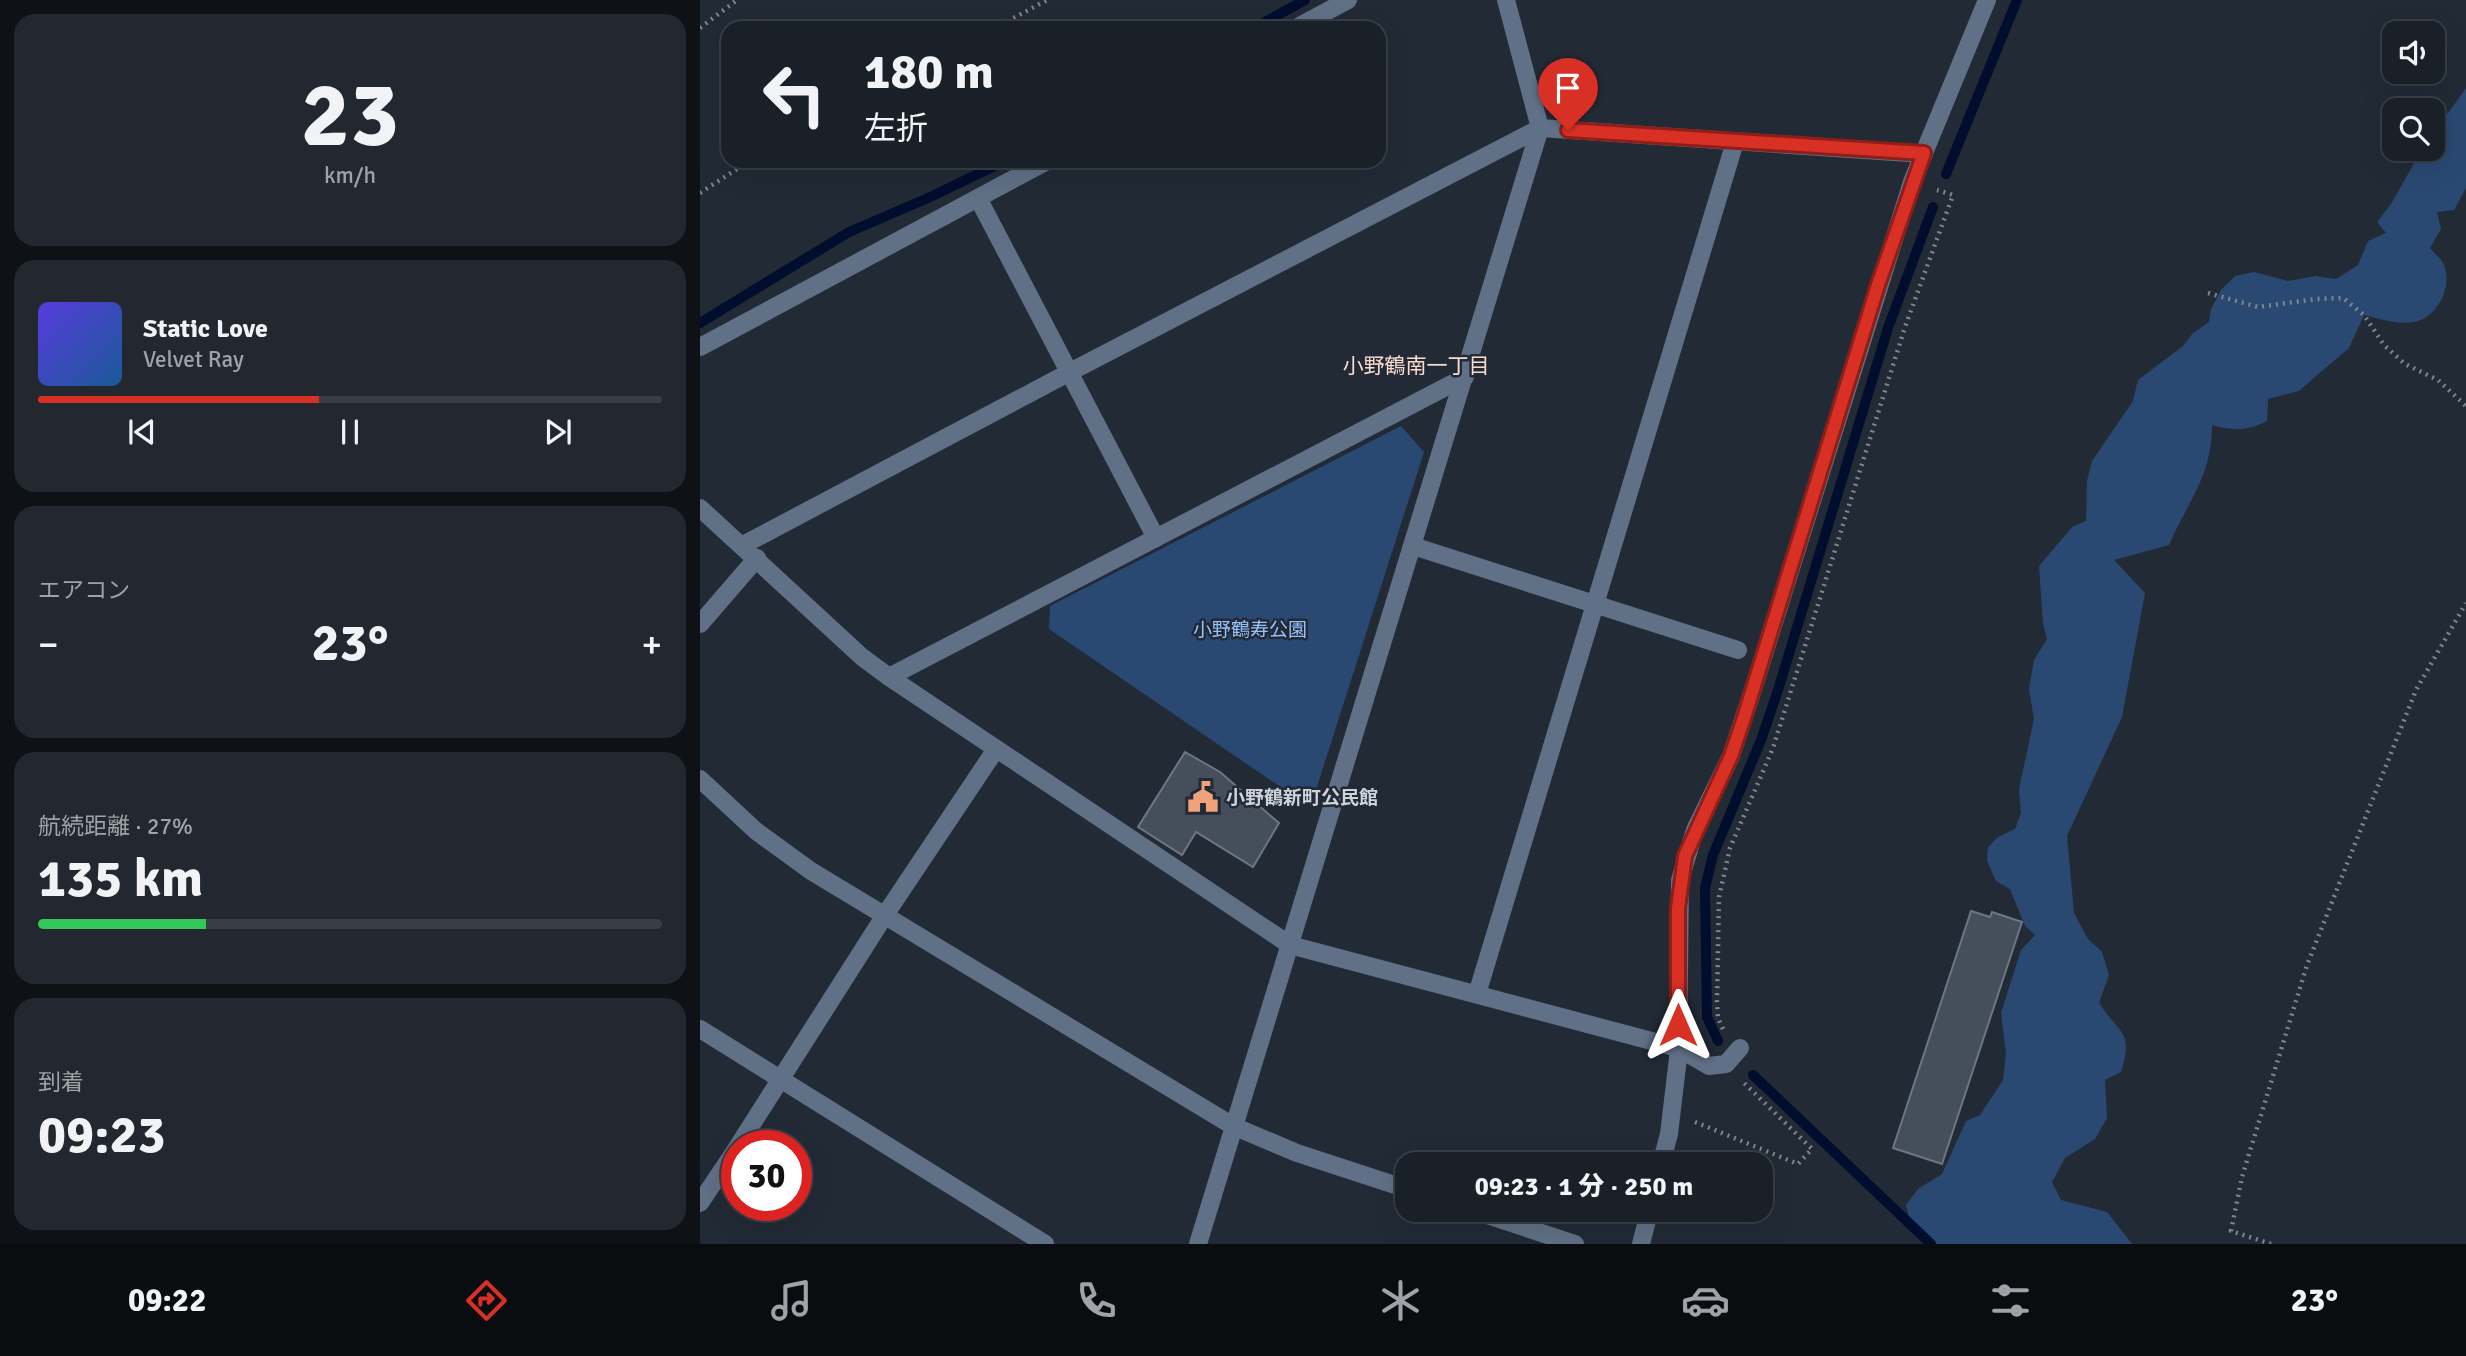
<!DOCTYPE html>
<html lang="ja">
<meta charset="utf-8">
<style>
body{margin:0;font-family:Signika,"Noto Sans JP",sans-serif;background:#232830;color:#f1f3f6;height:100vh;display:flex;flex-direction:column;font-size:26px;white-space:nowrap}
*{box-sizing:border-box;margin:0}
p{font-size:23px;color:#9fa3a8}
.icon{flex:none;width:38px;height:38px;fill:none;stroke:currentColor;stroke-width:2;stroke-linecap:round;stroke-linejoin:round}
.map{position:relative;flex:1;overflow:hidden}
.panel{display:flex;flex-direction:column;gap:14px;padding:14px;background:#0e1216;width:700px}
.panel>*{flex:none}
.hud{position:absolute;left:21px;top:21px;width:665px;height:147px;border-radius:21px;box-shadow:0 7px 28px #0002,0 0 0 2px #383e45;background:#1a2028;color:#f1f3f6;overflow:hidden}
.controls{position:absolute;left:1682px;top:21px;display:grid;gap:14px}
.controls a{display:grid;place-items:center;width:63px;height:63px;border-radius:14px;background:#1a2028;box-shadow:0 7px 28px #0002,0 0 0 2px #383e45;font-size:35px}
.speed{position:absolute;left:21px;top:1130px;display:flex;gap:14px;font-size:35px;font-weight:700;text-align:center}
.speed>*{display:grid;place-content:center;width:91px;height:91px;border-radius:50%;background:#1a2028;box-shadow:0 7px 28px #0002,0 0 0 2px #383e45;line-height:1}
.speed .limit{border:10px solid #d22;background:#fff;color:#111}
.pin{position:absolute;display:grid;place-items:center;width:60px;height:60px;color:#fff;margin:-72px -30px;border-radius:50% 50% 50% 0;rotate:-45deg;box-shadow:0 0 7px #0007}
.pin .icon{rotate:45deg}
.me{position:absolute;width:77px;margin:-38px;rotate:0deg;stroke-linejoin:round;filter:drop-shadow(0 0 5px #0008)}
.turn{display:flex;align-items:center;gap:24px;height:147px;padding:0 28px;font-size:32px}
.turn .icon{width:91px;height:91px;stroke-width:2.5}
.turn b{display:block;font-size:49px;line-height:60px}
.big{font-size:52px;font-weight:800;line-height:1.1}
.panel .widget{flex:1;display:flex;flex-direction:column;justify-content:center;gap:10px;min-width:0;padding:0 24px;border-radius:21px;background:#232830}
.panel .dial{align-items:center;gap:0}
.dial b{font-size:91px;line-height:1}
.song{display:flex;align-items:center;gap:21px}
.cover{width:84px;height:84px;border-radius:10px;background:linear-gradient(135deg,hsl(250 70% 55%),hsl(210 70% 35%))}
.played{height:7px;border-radius:4px;background:linear-gradient(90deg,#d93025 45%,#383e45 45%)}
.keys{display:flex;justify-content:space-around;direction:ltr}
.heat{display:flex;justify-content:space-between;align-items:center;font-size:38px;direction:ltr}
.charge{height:10px;border-radius:5px;background:linear-gradient(90deg,#34c759 27%,#383e45 0)}
.trip{position:absolute;left:695px;top:1152px;width:378px;height:70px;border-radius:21px;background:#1a2028;box-shadow:0 7px 28px #0002,0 0 0 2px #383e45;font-weight:800;line-height:70px;text-align:center}
.menu{display:flex;height:112px;justify-content:space-around;align-items:center;background:#0a0d10;color:#9fa3a8}
.menu .icon{width:49px;height:49px}
.menu .selected{color:#d93025}
.menu b{font-size:32px;color:#f1f3f6}
main{display:flex;flex:1;min-height:0}
.map>svg:first-child{display:block}
.green{fill:#2a4972}
.lines{fill:none;stroke-linecap:round;stroke-linejoin:round}
.stream{stroke:#000d2d;stroke-width:10}
.building{fill:#454f5c;stroke:#6c7684;stroke-width:2}
.path{stroke:#7e858f;stroke-width:4.5;stroke-dasharray:2 5;stroke-linecap:butt}
.minor{stroke:#607086;stroke-width:18}
.route-casing{stroke:#8d1f18;stroke-width:18}
.route{stroke:#d93025;stroke-width:12}
.labels{text-anchor:middle;stroke-width:5;stroke-linejoin:round;paint-order:stroke}
.park-label{font-size:19px;fill:#97c1fb;stroke:#222a36}
.poi-label{font-size:19px;font-weight:bold;fill:#ced3db;stroke:#222a36;text-anchor:start}
.neighbourhood-label{font-size:21px;fill:#f9dacc;stroke:#222a36}
</style>
<main>
<section class="panel">
<div class="widget dial"><b>23</b><p>km/h</p></div>
<div class="widget">
<div class="song"><i class="cover"></i><div><b>Static Love</b><p>Velvet Ray</p></div></div>
<div class="played"></div>
<div class="keys"><svg class="icon" aria-label="previous" viewBox="0 0 24 24"><path d="M18 5L8 12l10 7zM5 5v14"/></svg><svg class="icon" aria-label="pause" viewBox="0 0 24 24"><path d="M8 5v14M16 5v14"/></svg><svg class="icon" aria-label="next" viewBox="0 0 24 24"><path d="M6 5l10 7-10 7zM19 5v14"/></svg></div>
</div>
<div class="widget"><p>エアコン</p>
<div class="heat"><a>−</a><b class="big">23°</b><a>+</a></div>
</div>
<div class="widget"><p>航続距離 · 27%</p><b class="big">135 km</b><div class="charge"></div></div>
<div class="widget"><p>到着</p><b class="big">09:23</b></div>
</section>
<div class="map">
<svg width="1766" height="1244" viewBox="0 0 1766 1244">
<rect width="100%" height="100%" fill="#222a36"/>
<g class="green">
<path d="M1766 88V188L1754 210 1737 212 1741 229 1730 248C1734 253 1742 259 1744 265 1753 287 1737 318 1714 322 1698 325 1680 319 1664 315L1649 348 1616 376 1599 391 1568 399 1567 421C1547 431 1533 431 1512 425 1512 476 1488 501 1469 545L1414 560 1445 593 1422 717 1367 836 1374 913 1388 939 1402 952 1409 975 1399 1003C1420 1035 1434 1031 1421 1072L1405 1080 1407 1118 1395 1139 1365 1158 1352 1182 1361 1200 1407 1212 1432 1244H1224L1210 1222 1206 1205 1218 1189 1242 1174 1266 1121 1280 1115 1303 1080 1306 1053 1301 1013 1321 950 1335 935 1325 926 1310 889 1296 881 1287 861 1288 847 1298 837 1315 829 1321 813 1319 789 1334 719 1329 689 1334 660 1347 639 1343 623 1339 566 1372 527 1386 521 1387 481 1392 461 1433 401 1438 380 1483 346 1493 333 1509 322 1511 309 1521 290 1535 276 1554 272 1588 281 1616 276 1636 279 1658 265 1668 241 1686 233 1677 222 1691 204 1722 149H1732L1733 134Z"/>
<path d="M701 426 724 452 615 793 601 801 349 629 350 606Z"/>
</g>
<g class="lines">
<g class="stream">
<path d="M554 28 605 0"/>
<path d="M1246 174 1317 0"/>
<path d="M0 323 149 232 228 198 305 161"/>
<path d="M1018 1041 1007 1017 1005 888 1013 855 1061 740 1078 690 1188 328 1233 207"/>
<path d="M1053 1075 1231 1244"/>
</g>
</g>
<g class="building">
<path d="M485 752 520 772 579 823 553 867 496 832 482 855 438 827Z"/>
<path d="M1271 911 1290 917 1292 912 1322 922 1242 1164 1193 1148Z"/>
</g>
<g class="lines">
<g class="path">
<path d="M0 28 37 0"/>
<path d="M295 28 347 0"/>
<path d="M0 193 49 161"/>
<path d="M1508 293 1558 307 1616 299 1643 298 1664 315 1684 345 1705 364 1738 380 1766 406"/>
<path d="M1023 1029 1018 1018 1017 1002 1019 897 1030 848 1073 748 1205 327 1253 195 1237 190"/>
<path d="M995 1122 1098 1164 1112 1149 1042 1081"/>
<path d="M1571 1244 1531 1231 1542 1177 1607 965 1716 690 1766 603"/>
</g>
<g class="minor">
<path d="M596 28 648 0"/>
<path d="M278 198 456 538"/>
<path d="M0 347 347 161"/>
<path d="M0 508 162 657 189 677 590 945 978 1048 1009 1066 1026 1064 1040 1048"/>
<path d="M43 545 370 372 840 128 1224 154"/>
<path d="M713 546 1038 650"/>
<path d="M0 624 57 558"/>
<path d="M189 677 765 377"/>
<path d="M0 779 56 831 111 871 533 1126 597 1153 707 1189"/>
<path d="M777 994 1035 142"/>
<path d="M0 1029 345 1244"/>
<path d="M38 1146 185 915 296 749"/>
<path d="M961 1164 969 1134 978 1058 980 880 995 830 1031 756 1050 699 1212 182 1287 0"/>
<path d="M0 1203 37 1148"/>
<path d="M769 1209 875 1244"/>
<path d="M498 1244 840 128 806 0"/>
<path d="M941 1244 950 1209"/>
</g>
</g>
<g class="lines">
<defs>
<path id="route" d="M868 130 1224 153 1178 285 1044 718 1031 756 985 856 978 908V1025"/>
</defs>
<use href="#route" class="route-casing"/>
<use href="#route" class="route"/>
</g>
<defs>
<symbol id="civic-bare" viewBox="-9 -9 18 18"><path d="M-.6-6.5H3V-4.5H.6V-3L4-1V1h2V6H-6V1h2V-1L-.6-3ZM-1.2 2.5V6h2.4V2.5Z" fill="#f1a27b" stroke="#222a36" stroke-width="2.5" paint-order="stroke"/></symbol>
</defs>
<g fill-rule="evenodd">
<use href="#civic-bare" x="481" y="775" width="44" height="44"/>
</g>
<g class="labels">
<g class="park-label">
<text x="550" y="636">小野鶴寿公園</text>
</g>
<g class="poi-label">
<text x="526" y="804">小野鶴新町公民館</text>
</g>
<g class="neighbourhood-label">
<text x="716" y="373">小野鶴南一丁目</text>
</g>
</g>
</svg>
<div class="controls">
<a><svg class="icon" aria-label="sound" viewBox="0 0 24 24"><path d="M4 9h4l5-4v14l-5-4H4zM17 9q2 3 0 6"/></svg></a>
<a><svg class="icon" aria-label="search" viewBox="0 0 24 24"><circle cx="10" cy="10" r="6"/><path d="M15 15l6 6"/></svg></a>
</div>
<div class="speed"><div class="limit">30</div></div>
<div class="pin" style="left:868px;top:130px;background:#d93025"><svg class="icon" aria-label="arrive" viewBox="0 0 24 24"><path d="M6 21V4h12l-3 4 3 4H6"/></svg></div>
<svg class="me" style="left:978px;top:1025px" viewBox="-20 -20 40 40"><path d="M0-17L14 15 0 8-14 15z" fill="#d93025" stroke="#fff" stroke-width="4"/></svg>
<div class="trip">09:23 · 1 分 · 250 m</div>
<div class="hud">
<div class="turn"><svg class="icon" aria-label="left" viewBox="0 0 24 24"><path d="M17 20v-9H6M10 6l-5 5 5 5"/></svg><div><b>180 m</b>左折</div></div>
</div>
</div>
</main>
<nav class="menu">
<b>09:22</b>
<svg class="icon selected" aria-label="directions" viewBox="0 0 24 24"><path d="M12 3l9 9-9 9-9-9zM9 14v-3h6M13 9l2 2-2 2"/></svg>
<svg class="icon" aria-label="music" viewBox="0 0 24 24"><path d="M9 18V5l10-2v13"/><circle cx="6" cy="18" r="3"/><circle cx="16" cy="16" r="3"/></svg>
<svg class="icon" aria-label="phone" viewBox="0 0 24 24"><path d="M5 4h4l2 5-3 2q2 4 5 5l2-3 5 2v4C11 20 4 13 5 4z"/></svg>
<svg class="icon" aria-label="climate" viewBox="0 0 24 24"><path d="M12 3v18M4 7l16 10M4 17L20 7"/></svg>
<svg class="icon" aria-label="car" viewBox="0 0 24 24"><path d="M5 17H2v-5l4-1 3-4h7l3 4 3 1v5h-3M9 17h6M6 11h13"/><circle cx="7" cy="17" r="2"/><circle cx="17" cy="17" r="2"/></svg>
<svg class="icon" aria-label="filters" viewBox="0 0 24 24"><path d="M4 7h16M4 17h16"/><circle cx="9" cy="7" r="2"/><circle cx="15" cy="17" r="2"/></svg>
<b>23°</b>
</nav>
